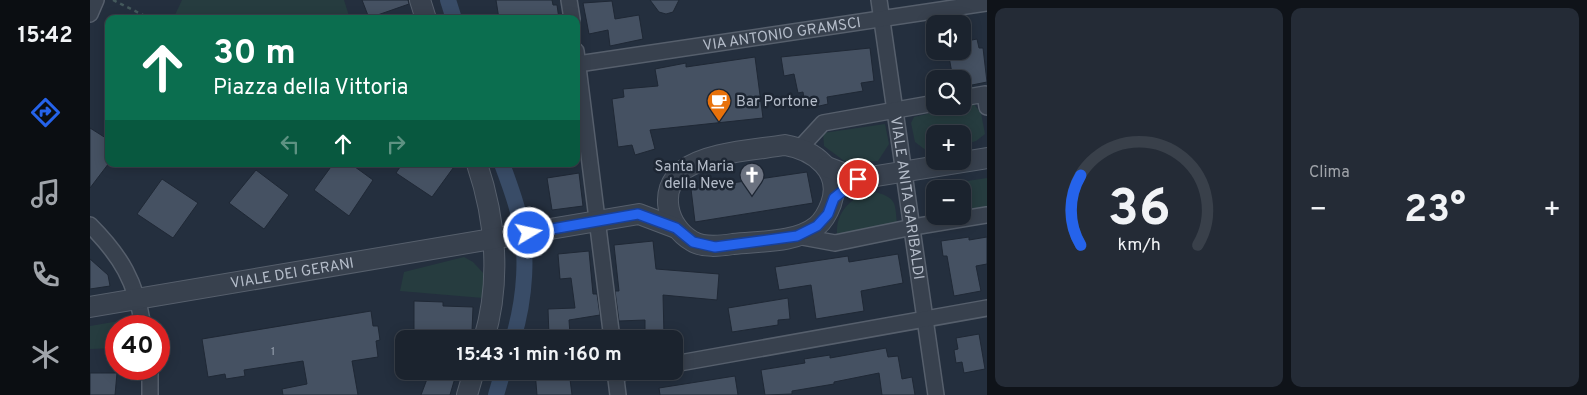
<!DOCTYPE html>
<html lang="it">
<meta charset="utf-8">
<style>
body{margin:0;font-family:Overpass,sans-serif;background:#242b36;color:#f1f3f6;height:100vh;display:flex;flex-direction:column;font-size:19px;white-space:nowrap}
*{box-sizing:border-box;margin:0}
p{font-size:16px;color:#a0a4aa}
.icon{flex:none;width:28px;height:28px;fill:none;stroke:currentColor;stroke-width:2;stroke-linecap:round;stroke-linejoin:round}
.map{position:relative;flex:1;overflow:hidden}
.sheet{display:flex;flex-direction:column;gap:8px;padding:8px;background:#0f1319;width:600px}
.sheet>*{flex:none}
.hud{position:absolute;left:15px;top:15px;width:475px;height:152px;border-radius:10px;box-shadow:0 2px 12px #0003,0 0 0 1px #39404a;background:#0b6e4f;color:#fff;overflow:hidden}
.buttons{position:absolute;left:836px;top:15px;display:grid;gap:10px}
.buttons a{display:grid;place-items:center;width:45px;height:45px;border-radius:10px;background:#1b232e;box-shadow:0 2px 12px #0003,0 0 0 1px #39404a;font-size:25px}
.speed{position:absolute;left:15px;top:315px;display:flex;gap:10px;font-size:25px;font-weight:700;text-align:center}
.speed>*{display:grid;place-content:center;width:65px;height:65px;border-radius:50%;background:#1b232e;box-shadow:0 2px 12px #0003,0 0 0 1px #39404a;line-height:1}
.speed .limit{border:8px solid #d22;background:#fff;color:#111}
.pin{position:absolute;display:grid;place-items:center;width:42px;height:42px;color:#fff;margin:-21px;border:2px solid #fff;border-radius:50%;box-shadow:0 1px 5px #0007}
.me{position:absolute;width:55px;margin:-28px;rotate:81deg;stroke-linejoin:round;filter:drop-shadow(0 0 4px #0008)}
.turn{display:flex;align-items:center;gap:18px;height:105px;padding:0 25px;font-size:22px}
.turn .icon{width:65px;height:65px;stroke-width:2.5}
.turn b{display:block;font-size:35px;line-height:42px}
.lanes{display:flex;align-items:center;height:48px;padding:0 25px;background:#0003;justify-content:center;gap:25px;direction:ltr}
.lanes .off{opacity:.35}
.big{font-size:38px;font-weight:700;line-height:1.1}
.sheet .card{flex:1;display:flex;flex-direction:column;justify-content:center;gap:8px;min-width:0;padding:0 18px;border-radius:10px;background:#242b36}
.sheet .dial{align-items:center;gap:0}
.dial svg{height:130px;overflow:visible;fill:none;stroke:#39404a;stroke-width:7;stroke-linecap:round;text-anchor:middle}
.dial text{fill:#f1f3f6;stroke:none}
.heat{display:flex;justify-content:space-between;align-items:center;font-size:28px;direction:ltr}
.sheet .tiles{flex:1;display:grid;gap:8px;grid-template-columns:repeat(2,1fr)}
.trip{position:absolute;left:305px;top:330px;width:288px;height:50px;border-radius:10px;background:#1b232e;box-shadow:0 2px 12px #0003,0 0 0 1px #39404a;font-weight:700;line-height:50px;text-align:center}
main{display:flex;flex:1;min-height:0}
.menu{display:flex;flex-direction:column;width:90px;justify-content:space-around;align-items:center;background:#0b0e12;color:#a0a4aa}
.menu .icon{width:35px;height:35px}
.menu .active{color:#2563eb}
.menu b{font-size:22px;color:#f1f3f6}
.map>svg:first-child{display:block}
.green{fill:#263c3f}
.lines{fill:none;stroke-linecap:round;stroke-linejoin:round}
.canal{stroke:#394c67;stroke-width:16}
.building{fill:#455162;stroke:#1f2835}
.minor-casing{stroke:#565f6c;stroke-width:18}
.tertiary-casing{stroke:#565f6c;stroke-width:22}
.path{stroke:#44595c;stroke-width:2.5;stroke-dasharray:4 4;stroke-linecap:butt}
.minor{stroke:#38414e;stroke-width:15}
.tertiary{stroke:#38414e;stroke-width:20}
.route-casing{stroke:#184099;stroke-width:12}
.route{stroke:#2563eb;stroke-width:9}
.labels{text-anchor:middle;stroke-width:5;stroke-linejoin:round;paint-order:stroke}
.number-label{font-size:12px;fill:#98a1af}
.street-label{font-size:15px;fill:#b4bcc9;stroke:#1d2633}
.poi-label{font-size:15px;fill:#b4bcc9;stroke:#1d2633;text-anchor:start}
</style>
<main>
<nav class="menu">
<b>15:42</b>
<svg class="icon active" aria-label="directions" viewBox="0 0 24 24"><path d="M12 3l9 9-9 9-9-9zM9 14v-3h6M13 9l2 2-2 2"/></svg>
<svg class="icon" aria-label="music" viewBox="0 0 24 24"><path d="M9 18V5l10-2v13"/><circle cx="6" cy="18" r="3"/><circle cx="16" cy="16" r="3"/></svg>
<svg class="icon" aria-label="phone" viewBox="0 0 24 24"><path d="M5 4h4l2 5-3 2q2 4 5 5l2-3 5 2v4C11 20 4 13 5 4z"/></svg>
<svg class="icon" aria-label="climate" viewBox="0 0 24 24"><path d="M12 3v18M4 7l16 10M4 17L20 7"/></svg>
</nav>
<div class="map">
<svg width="897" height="395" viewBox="0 0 897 395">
<rect width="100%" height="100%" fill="#242f3e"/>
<g class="green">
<path d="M92 0H254L260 19H83Z"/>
<path d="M883 103 891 113 895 134 886 141 873 145 872 134H845V151H837L825 142 821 123 824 117Z"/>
<path d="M795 124 799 144 788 161 757 163 734 146 733 133Z"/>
<path d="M897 178V206L873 211 872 189H845V216L839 218 836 193 845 186Z"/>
<path d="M782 191C806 198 805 200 807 224L747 234C746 211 761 198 782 191Z"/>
<path d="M374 257 383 262 395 275 393 298 310 291 314 272Z"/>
<path d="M41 319V326H26V348L0 349V326Z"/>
</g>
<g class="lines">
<g class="canal">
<path d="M358 0 364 19"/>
<path d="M412 164C418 180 424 196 428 212 439 252 435 299 423 339"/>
<path d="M406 395 413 371"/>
</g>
</g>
<g class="building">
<path d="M272 0H318L319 4 279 18Z"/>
<path d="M406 0H462L463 5H467L469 19H409Z"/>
<path d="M560 0H589L583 12 576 14 569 12Z"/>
<path d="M522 1 525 19 549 15 553 39 520 46 518 30 499 34 493 3Z"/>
<path d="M887 39 889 48H893L897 82 872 87V79H863L858 51H872V42Z"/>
<path d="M780 48 784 81 771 83 773 91 737 97 738 104 716 109 713 92 708 93 704 74 694 76 691 57Z"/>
<path d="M665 57 673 118 560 130 565 149 545 155 542 145 528 147 522 99 534 97 533 89 568 86 565 69 596 63V67Z"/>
<path d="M0 128 19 140V163L0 188Z"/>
<path d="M243 164H261L283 180 259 216 224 190Z"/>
<path d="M312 164H366L342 197 306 173Z"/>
<path d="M166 170 199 195 174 229 139 203Z"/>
<path d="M717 172 723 203 605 222 601 189Z"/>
<path d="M489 173 493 206 462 210 457 178Z"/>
<path d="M72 179 108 203 83 238 47 214Z"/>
<path d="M879 237V240L897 237V264L886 266 891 291 864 296 857 256H853L851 241Z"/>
<path d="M563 241 566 269 629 274 627 300 573 295 574 335H555V320L529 321 525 291H529L524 245Z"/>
<path d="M499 251 503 294H507L510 315 479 320 480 335 459 336 458 309 485 308 481 278 470 279 468 254Z"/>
<path d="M808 254 813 283 771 291 774 311 726 319 721 285 689 290 685 267 758 256 759 262Z"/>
<path d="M0 259 18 275 20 286 0 289Z"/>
<path d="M698 298 700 319 688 320V325L642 332 638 308Z"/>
<path d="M324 301 353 302V306L383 307 382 331H374V339H324Z"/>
<path d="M281 311 283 326H288L290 340 286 341 288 357 262 361 268 395H193L192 389 217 384 213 361 154 370 155 376 136 379 135 374 118 377 112 339Z"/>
<path d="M889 334 895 369 874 373 872 362 866 363 864 350 868 349 866 338Z"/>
<path d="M796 348 798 357 808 356 812 379 822 377 825 395H792L789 373 744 382V384L702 391V394L675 395 671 370 715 363 714 359 740 355V358Z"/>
<path d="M340 371H367L360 395H331Z"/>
<path d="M445 371H479L482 395H447Z"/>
<path d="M0 373H27L25 395H0Z"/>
<path d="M645 376 648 395H570L569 388Z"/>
</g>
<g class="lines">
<defs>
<g id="minor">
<path d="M479 0 482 19"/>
<path id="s1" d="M789 0 846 395"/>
<path d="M0 14 6 0"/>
<path d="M486 51 522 339"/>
<path id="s2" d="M488 64 897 3"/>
<path d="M872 98 895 94 897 107"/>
<path d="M710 148 733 123 845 103"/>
<path d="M0 225C31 256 46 282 53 326"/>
<path d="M707 236 745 243 823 227 897 215"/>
<path d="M584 364 897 308"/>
<path d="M60 369V395"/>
<path d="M525 371 528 395"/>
<path d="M526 374 542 371"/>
</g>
<g id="tertiary">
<path d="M330 0 336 19"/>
<path d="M695 145C724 150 753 171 741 204 738 212 734 220 727 226 706 243 669 241 643 244 630 246 613 248 602 241 577 227 568 190 592 171 616 152 665 150 695 145Z"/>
<path d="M387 164C406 220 411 282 394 339"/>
<path d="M737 167 768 179 897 158"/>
<path id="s3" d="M0 307 549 214 586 228"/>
<path d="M377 395 384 371"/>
</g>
</defs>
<use href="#minor" class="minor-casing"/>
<use href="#tertiary" class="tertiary-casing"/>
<path class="path" d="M23 0 61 19"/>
<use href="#minor" class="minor"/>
<use href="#tertiary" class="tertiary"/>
</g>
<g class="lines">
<defs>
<path id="route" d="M439 233 548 214 586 228 603 242 625 247 707 236 727 226 738 214 744 198 768 179"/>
</defs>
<use href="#route" class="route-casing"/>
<use href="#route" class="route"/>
</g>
<defs>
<symbol id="cafe-pin" viewBox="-11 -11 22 30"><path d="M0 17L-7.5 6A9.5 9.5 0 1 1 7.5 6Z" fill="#e8710a" stroke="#1d2633"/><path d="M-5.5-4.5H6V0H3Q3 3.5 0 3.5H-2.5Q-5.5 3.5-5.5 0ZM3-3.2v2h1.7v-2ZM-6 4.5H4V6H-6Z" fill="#fff"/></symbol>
<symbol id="church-pin" viewBox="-11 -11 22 30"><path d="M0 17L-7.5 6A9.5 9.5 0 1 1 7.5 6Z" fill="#6b7280" stroke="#1d2633"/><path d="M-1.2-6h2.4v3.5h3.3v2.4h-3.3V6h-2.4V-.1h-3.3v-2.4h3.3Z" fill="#fff"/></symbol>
</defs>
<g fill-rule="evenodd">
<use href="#cafe-pin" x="615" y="87" width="28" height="38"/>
<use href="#church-pin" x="648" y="161" width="28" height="38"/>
</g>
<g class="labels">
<g class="number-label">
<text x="183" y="355">1</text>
</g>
<g class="street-label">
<text dy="5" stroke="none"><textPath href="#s2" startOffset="206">VIA ANTONIO GRAMSCI</textPath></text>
<text dy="5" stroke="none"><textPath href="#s1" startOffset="200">VIALE ANITA GARIBALDI</textPath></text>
<text dy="5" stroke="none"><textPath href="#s3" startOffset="205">VIALE DEI GERANI</textPath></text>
</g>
<g class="poi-label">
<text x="646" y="106">Bar Portone</text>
<text x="644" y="171" text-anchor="end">Santa Maria<tspan x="644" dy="17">della Neve</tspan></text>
</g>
</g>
</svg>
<div class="buttons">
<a><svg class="icon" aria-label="sound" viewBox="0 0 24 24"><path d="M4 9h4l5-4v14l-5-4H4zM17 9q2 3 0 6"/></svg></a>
<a><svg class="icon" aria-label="search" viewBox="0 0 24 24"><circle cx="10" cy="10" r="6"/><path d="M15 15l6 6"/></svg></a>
<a>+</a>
<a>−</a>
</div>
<div class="speed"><div class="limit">40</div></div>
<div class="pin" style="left:768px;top:179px;background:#d93025"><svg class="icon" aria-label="arrive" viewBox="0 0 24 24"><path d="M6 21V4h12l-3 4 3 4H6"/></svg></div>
<svg class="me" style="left:439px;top:233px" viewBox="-20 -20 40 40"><circle r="17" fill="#2563eb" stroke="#fff" stroke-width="3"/><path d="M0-11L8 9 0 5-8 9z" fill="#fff"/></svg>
<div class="trip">15:43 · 1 min · 160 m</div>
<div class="hud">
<div class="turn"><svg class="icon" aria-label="ahead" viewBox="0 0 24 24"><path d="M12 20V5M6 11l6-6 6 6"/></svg><div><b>30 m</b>Piazza della Vittoria</div></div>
<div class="lanes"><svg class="icon off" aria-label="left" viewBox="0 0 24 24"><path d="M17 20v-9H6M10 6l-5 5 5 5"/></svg><svg class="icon" aria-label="ahead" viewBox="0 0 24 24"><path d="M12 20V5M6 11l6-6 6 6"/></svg><svg class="icon off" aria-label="right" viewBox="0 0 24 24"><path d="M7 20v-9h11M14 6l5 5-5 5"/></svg></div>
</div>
</div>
<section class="sheet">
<div class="tiles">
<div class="card dial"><svg viewBox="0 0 100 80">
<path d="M14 69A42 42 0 1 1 86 69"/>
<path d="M14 69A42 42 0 0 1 14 26" stroke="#2563eb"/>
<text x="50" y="56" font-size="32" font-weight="700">36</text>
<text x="50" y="72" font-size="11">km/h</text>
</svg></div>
<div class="card"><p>Clima</p>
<div class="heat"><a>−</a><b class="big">23°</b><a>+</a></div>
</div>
</div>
</section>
</main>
